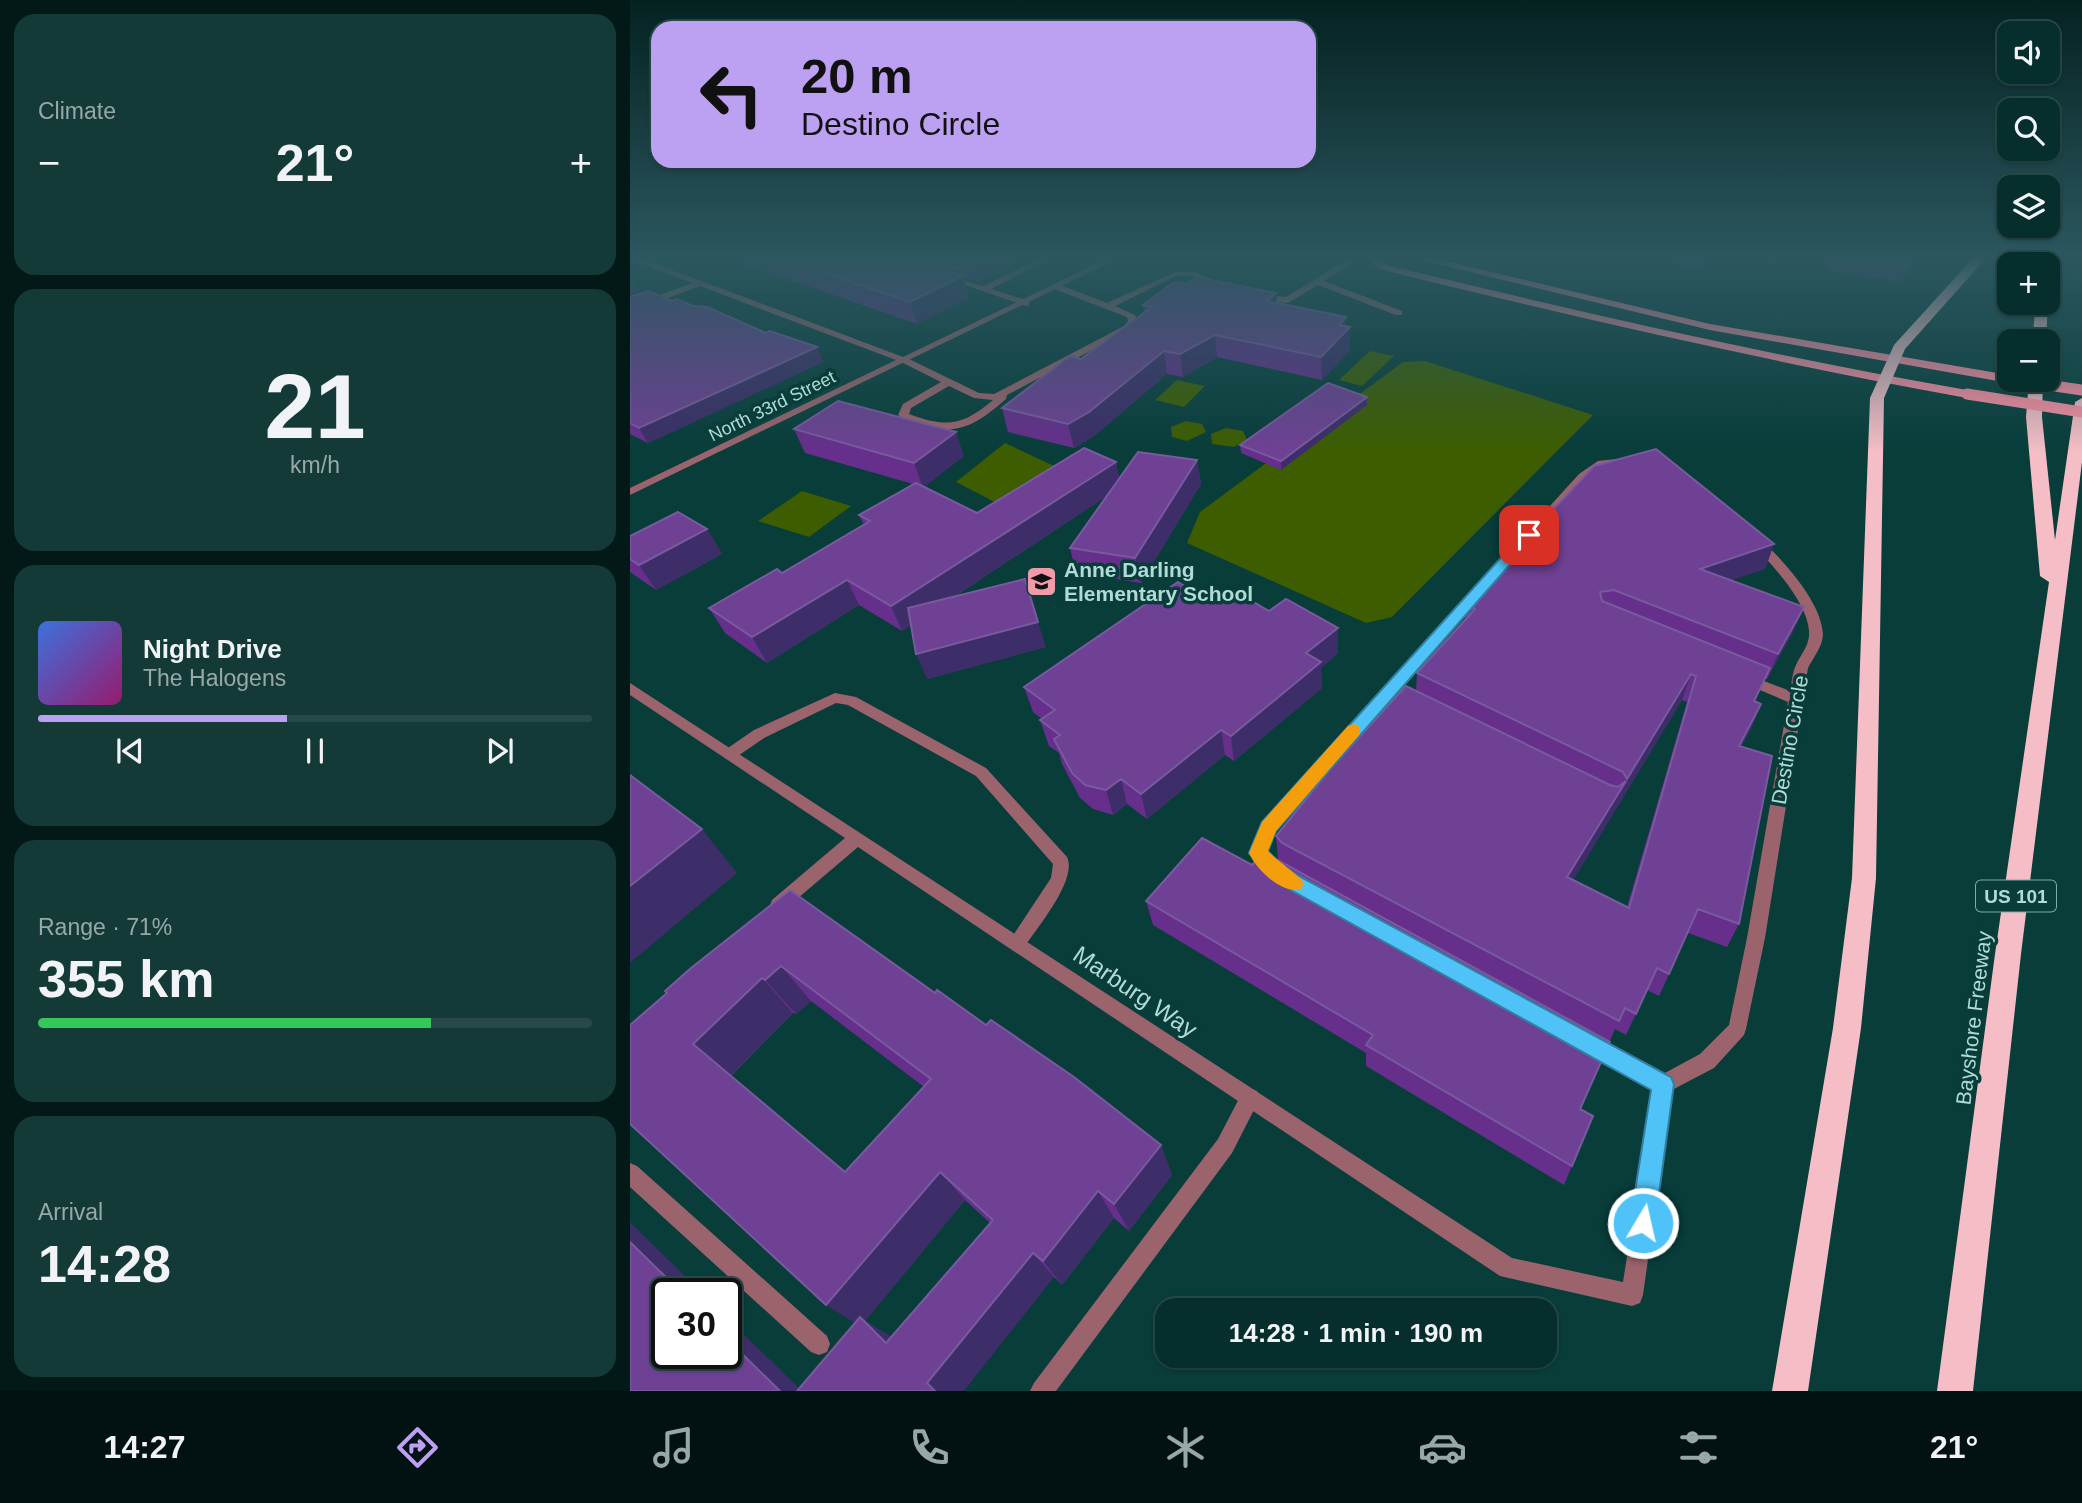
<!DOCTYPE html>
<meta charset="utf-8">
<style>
body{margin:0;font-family:Arial,sans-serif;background:#143a38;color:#f1f3f6;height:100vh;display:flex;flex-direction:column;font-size:26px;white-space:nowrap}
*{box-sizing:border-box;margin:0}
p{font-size:23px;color:#98a8a9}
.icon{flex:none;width:38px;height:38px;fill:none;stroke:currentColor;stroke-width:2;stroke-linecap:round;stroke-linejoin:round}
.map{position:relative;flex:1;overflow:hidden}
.side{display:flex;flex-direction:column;gap:14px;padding:14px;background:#031918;width:630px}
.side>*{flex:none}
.top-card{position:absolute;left:21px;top:21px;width:665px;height:147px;border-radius:21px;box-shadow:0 2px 5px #0004,0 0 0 2px #274a48;background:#bca0f2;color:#111;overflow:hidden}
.buttons{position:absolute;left:1367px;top:21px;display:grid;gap:14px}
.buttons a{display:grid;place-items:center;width:63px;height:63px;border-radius:14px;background:#062e2c;box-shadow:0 2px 5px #0004,0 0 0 2px #274a48;font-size:35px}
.speed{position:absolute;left:21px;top:1278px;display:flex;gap:14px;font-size:35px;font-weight:700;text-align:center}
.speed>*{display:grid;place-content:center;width:91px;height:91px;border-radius:50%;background:#062e2c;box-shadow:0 2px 5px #0004,0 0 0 2px #274a48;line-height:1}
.speed .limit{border:4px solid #111;border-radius:10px;background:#fff;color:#111}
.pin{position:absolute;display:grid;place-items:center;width:60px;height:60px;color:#fff;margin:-30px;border-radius:14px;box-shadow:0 4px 10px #0006}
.me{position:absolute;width:77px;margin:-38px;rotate:9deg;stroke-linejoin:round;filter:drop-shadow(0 0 5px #0008)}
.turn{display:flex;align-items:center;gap:24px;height:147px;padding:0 35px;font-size:32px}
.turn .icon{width:91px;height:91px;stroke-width:2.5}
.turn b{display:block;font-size:49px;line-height:60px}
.big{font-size:52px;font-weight:700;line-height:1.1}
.side .tile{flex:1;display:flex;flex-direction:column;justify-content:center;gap:10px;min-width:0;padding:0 24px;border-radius:21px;background:#143a38}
.side .dial{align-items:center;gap:0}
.dial b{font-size:91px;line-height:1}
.song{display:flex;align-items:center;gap:21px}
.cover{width:84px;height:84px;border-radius:10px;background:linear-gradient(135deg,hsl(220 70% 55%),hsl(320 70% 35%))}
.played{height:7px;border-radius:4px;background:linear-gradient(90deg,#bca0f2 45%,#274a48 45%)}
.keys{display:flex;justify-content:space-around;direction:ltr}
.heat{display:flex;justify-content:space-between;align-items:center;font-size:38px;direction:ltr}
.charge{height:10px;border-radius:5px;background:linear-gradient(90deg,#34c759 71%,#274a48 0)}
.trip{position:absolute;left:525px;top:1298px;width:402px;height:70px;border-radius:21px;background:#062e2c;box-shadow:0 2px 5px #0004,0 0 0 2px #274a48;font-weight:700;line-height:70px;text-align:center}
.tab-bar{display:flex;height:112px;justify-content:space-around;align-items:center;background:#021212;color:#98a8a9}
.tab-bar .icon{width:49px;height:49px}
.tab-bar .current{color:#bca0f2}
.tab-bar b{font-size:32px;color:#f1f3f6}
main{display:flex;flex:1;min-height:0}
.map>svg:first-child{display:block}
.green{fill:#3d5d00}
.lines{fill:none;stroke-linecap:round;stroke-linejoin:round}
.lane{fill:#9b646d;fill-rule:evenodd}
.street{fill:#9b646d;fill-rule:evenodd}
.primary{fill:#ff8fa3;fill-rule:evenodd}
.highway{fill:#f5bec6;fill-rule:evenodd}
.primary-bridge{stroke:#ff8fa3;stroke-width:11}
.wall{fill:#662f8c;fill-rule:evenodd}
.shaded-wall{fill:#3d2d68}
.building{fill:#6e4194;stroke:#785a9e;stroke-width:2;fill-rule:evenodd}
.route{fill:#4fc3f7;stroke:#337fa1;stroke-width:2}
.slow{fill:#f59e0b}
.labels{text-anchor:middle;stroke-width:7;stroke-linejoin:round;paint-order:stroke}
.far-street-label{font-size:18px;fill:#b1dbd7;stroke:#083d3a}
.shield{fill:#083d3a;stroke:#7eaca8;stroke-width:2}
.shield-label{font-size:19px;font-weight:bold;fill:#b1dbd7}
.poi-label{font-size:21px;font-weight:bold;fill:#b1dbd7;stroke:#083d3a;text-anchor:start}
.street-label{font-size:21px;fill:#b1dbd7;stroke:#083d3a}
.near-street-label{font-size:24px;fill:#b1dbd7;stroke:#083d3a}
</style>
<main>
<section class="side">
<div class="tile"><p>Climate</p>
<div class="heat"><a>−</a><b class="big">21°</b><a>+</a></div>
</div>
<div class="tile dial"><b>21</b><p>km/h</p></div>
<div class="tile">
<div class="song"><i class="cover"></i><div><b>Night Drive</b><p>The Halogens</p></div></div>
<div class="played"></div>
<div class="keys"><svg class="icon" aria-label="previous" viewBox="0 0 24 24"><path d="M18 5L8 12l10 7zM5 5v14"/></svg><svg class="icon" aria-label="pause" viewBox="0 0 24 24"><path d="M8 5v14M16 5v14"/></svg><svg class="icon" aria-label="next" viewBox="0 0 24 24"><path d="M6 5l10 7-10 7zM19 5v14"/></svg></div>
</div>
<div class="tile"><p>Range · 71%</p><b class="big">355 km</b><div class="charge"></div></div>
<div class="tile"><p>Arrival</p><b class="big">14:28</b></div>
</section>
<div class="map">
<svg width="1452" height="1391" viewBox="0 0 1452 1391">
<rect width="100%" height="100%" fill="#083d3a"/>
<g class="green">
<path d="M740 351 764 356 732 386 709 380Z"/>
<path d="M795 361 963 415 762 617 736 623 557 543 570 512 773 362Z"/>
<path d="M547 380 575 386 554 407 525 400Z"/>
<path d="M556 421 572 424 576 432 557 441 542 437 541 427Z"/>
<path d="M596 428 613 431 617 440 604 447 582 444 581 434Z"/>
<path d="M375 443 437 472 378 509 326 482Z"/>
<path d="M172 491 221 506 179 537 128 521Z"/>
</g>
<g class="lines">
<g class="lane">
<path d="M413 257H424L361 289 399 301V305L396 306 315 278 319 276 353 286Z"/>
<path d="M721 257H731L694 281 772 311V315H766L688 285 658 303 628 300 624 297 628 294 656 297Z"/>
<path d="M545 272H565L597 286 593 289 561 276H546L485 306 505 315 507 321 500 330 377 395 376 399C349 422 331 436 294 426 285 423 275 420 268 415L273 404 311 382 271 362V358H277L349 393 364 394 494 326 498 321 497 317 424 289V285H430L477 303ZM319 386 344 398 363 400C332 426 317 428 279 414L281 408Z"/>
<path d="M205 693 226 697 356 768 437 857C448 880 406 929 393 949L387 951 381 949 378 943 421 878 423 864 346 776 218 705 206 703 134 738 105 758H95L93 754 95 750 124 730Z"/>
<path d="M620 1088 627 1091 630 1098 602 1153 426 1391H400L404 1383 588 1139 613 1091Z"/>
</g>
<g class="street">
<path d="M0 257H8L273 357 480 257H491L0 495V488L266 360 70 286 0 312V306L63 283 0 260Z"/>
<path d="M1136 257H1144L1145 262 1138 264Z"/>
<path d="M1004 457C1019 461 1036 466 1049 474 1092 501 1190 581 1193 634 1193 646 1183 658 1178 668L1135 938 1116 1029 1114 1035 1084 1068 1042 1090 1013 1295 1010 1303 1002 1306 870 1276 228 847 154 910 148 912 142 910 140 905 142 900 215 838 0 695V683L882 1258 993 1282 1023 1089 641 879 620 853 633 822 949 474 968 461ZM1003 463C1014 468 1027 471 1038 477 1077 499 1183 588 1179 636 1178 647 1170 656 1166 665 1162 673 1162 683 1160 691L1116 674 1109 679 1111 682 1158 702 1117 938 1099 1025 1070 1054 1033 1074 653 869 637 852 645 831 957 478 975 466Z"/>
<path d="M0 1163 7 1166 197 1336 200 1344 197 1352 189 1355 181 1352 0 1187Z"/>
</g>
<g class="primary">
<path d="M736 257H747L757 265C949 312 1142 356 1337 390L1343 394 1337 398C1139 362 944 317 749 269Z"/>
<path d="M779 257H798L1080 324 1379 375V380H1385L1379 383 1080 330Z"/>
</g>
<g class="highway">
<path d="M1344 257H1357L1275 349 1254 398 1246 878 1231 1028 1178 1391H1142L1203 1028 1222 878 1240 398 1264 345Z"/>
<path d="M1418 302V303L1416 341H1402L1406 303Z"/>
<path d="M1399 380H1413L1412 417 1425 540 1445 402 1452 398V462L1391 954 1343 1391H1307L1365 954 1419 582 1410 576 1396 417Z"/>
</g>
<g class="primary-bridge">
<path d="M1383 380 1452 390"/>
<path d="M1337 394 1452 412"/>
</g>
</g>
<g class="wall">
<path d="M95 257H400L349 282 333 277 339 298 287 324Z"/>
<path d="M1018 257H1079L1068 268Z"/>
<path d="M1188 257H1289L1271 282 1198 270 1199 266 1190 264 1192 258Z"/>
<path d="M0 282 5 285 10 294 63 306 136 333 187 347 193 362 18 443 0 434Z"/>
<path d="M557 284 646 293 647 303 720 327V350L692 380 587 357 553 377 537 374 464 436 444 448 378 432 372 408 451 359 514 312 513 305Z"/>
<path d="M737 405 651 470 611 453 610 445Z"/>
<path d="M164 429 334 456 294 487 347 513 486 462 489 479 567 460 571 484 511 583 446 573 440 548 478 495 324 597 416 647 297 679 281 625 272 631 229 605 137 663 95 633 79 608 152 573 234 525 229 515 283 484 175 453Z"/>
<path d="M77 529 92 554 26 590 0 572V536Z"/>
<path d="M1144 544 1135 569 1101 580 1163 632 1137 679 1135 678 1125 702 1131 704 1121 729 1111 746 1109 924 1097 947 1058 933 1029 996 1017 990 996 1035 985 1029 950 1110 942 1166 934 1185 736 1066V1053L523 925 516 901 622 865 650 862 648 860 646 836 786 691 787 673 835 619 837 605ZM1052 700 1057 702 997 907 943 880Z"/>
<path d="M608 602 708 628V653L691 668 692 688 604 761 595 755 517 819 497 804 483 815 463 809 450 798 432 764 429 753 419 746 410 720 412 719 403 712 394 687Z"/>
<path d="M160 890 305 993 356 1025 531 1145 542 1175 499 1231 484 1218 432 1285 424 1277 169 1388 225 1323 0 1124ZM181 1001 294 1087 215 1172 101 1076 163 1013 166 1014ZM335 1200 360 1223 261 1337 235 1321Z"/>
</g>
<g class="shaded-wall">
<path d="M351 257H400L349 282 343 261Z"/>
<path d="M1070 257H1079L1068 268Z"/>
<path d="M1285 257H1289L1271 282 1276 269Z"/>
<path d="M329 267 339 298 287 324 280 302 319 272Z"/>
<path d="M5 285 12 299 0 304V286Z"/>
<path d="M646 293 648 315 637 301Z"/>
<path d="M716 317V331L720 327V350L692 380 691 357 709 325Z"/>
<path d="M585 335 587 357 553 377 550 354Z"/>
<path d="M187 347 193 362 18 443 9 428Z"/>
<path d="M534 351 537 374 464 436 444 448 438 424Z"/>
<path d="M737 397V405L651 470V461Z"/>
<path d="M326 432 334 456 293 488 284 463Z"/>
<path d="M567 460 571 484 511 583 505 558Z"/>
<path d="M486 462 491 486 272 631 261 606Z"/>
<path d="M77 529 92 554 26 590 9 565Z"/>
<path d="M1144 544 1135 569 1062 594 1070 569Z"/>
<path d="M217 580 229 605 137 663 122 637Z"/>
<path d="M1174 607 1163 632 1137 679 1148 654Z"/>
<path d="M408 622 416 647 297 679 286 654Z"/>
<path d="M708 628V653L691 668 692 688 604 761 601 736 676 653Z"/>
<path d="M1061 674 1052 700 989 804 997 779Z"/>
<path d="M1131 704 1121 729 1098 771 1109 746Z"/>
<path d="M591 730 595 755 517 819 511 794Z"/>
<path d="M491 779 497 804 483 815 476 790Z"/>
<path d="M996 781 988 806 931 901 937 877Z"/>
<path d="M72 829 107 873 0 963V886Z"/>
<path d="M151 966 181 1001 166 1014 135 980Z"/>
<path d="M132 978 163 1013 99 1077 63 1044Z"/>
<path d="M531 1145 542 1175 499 1231 484 1204Z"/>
<path d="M310 1172 335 1200 235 1321 263 1339 287 1362 196 1305Z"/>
<path d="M468 1191 484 1218 432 1285 413 1261Z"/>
<path d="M0 1222 72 1293H52L0 1242Z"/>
<path d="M403 1253 424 1277 334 1391H305L297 1383Z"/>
<path d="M96 1317 172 1391H150L96 1338Z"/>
</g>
<g class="building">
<path d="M147 257H301L329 267 319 272 333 276 280 302Z"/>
<path d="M332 257H351L343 261Z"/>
<path d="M1206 257H1285L1276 269Z"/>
<path d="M566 277 646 293 637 301 716 317 709 325 720 327 691 357 585 335 550 354 534 351 459 412 438 424 372 408 440 356 451 359 522 307 513 305 544 282 557 284Z"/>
<path d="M19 291 42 301 47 299 63 306 77 307 136 333 140 331 187 347 9 428 0 423V297Z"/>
<path d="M698 383 737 397 651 461 610 445Z"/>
<path d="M208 401 326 432 284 463 164 429Z"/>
<path d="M454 448 486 462 261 606 217 580 122 637 79 608 147 569 152 573 240 521 229 515 286 483 347 513Z"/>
<path d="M1026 449 1144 544 1070 569 1174 607 1148 654 984 590 970 592 972 601 1140 668 1124 701 1131 704 1109 746 1142 756 1109 924 1068 909 1039 974 1027 968 1006 1014 995 1008 989 1021 652 843 646 836 702 767 776 686 980 785 988 787 996 781 937 877 999 908 1066 676 1061 674 997 779 993 772 787 673 845 609 837 605 843 595 964 466Z"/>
<path d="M508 452 567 460 505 558 440 548Z"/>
<path d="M48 512 77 529 9 565 0 559V536Z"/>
<path d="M395 579 408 622 286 654 278 608Z"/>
<path d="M548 582 577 599 588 591 608 602 615 597 639 611 656 599 708 628 676 653 691 662 601 736 591 730 511 794 491 779 476 790 455 785 442 773 424 739 430 735 410 720 425 710 394 687Z"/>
<path d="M0 775 72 829 0 886Z"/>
<path d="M572 838 622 865 633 852 980 1042 950 1109 963 1116 942 1166 736 1045 743 1035 516 901Z"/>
<path d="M160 890 305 993 307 990 356 1025 361 1020 444 1077 531 1145 484 1204 468 1191 413 1261 403 1253 297 1383 305 1391H167L230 1317 256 1343 363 1220 310 1172 196 1305 0 1124V1025L37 993 35 991 61 968ZM151 966 301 1079 215 1172 63 1044 132 978 135 980Z"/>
<path d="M0 1242 52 1293H37V1353H96V1338L150 1391H0Z"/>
</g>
<linearGradient id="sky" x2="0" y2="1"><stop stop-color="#042220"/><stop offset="0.57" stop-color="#2c5760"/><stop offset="1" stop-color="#2c5760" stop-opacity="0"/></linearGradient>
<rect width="1452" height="452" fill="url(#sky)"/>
<path class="route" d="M894 532 906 535 646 831 638 851 654 868 1041 1077 1044 1084 1025 1223 1021 1231 1013 1235 1004 1231 1000 1223 1021 1090 641 879 619 853 632 822Z"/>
<path class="slow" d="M724 724 730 726V734L646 831 638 851C646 860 670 876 674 883L671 889C652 895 626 869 619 853L632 822 718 726Z"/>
<defs>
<symbol id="school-square" viewBox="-11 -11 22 22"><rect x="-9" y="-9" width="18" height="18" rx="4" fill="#f39aa9" stroke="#083d3a"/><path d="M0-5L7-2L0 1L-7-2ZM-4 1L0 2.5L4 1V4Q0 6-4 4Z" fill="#111"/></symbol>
</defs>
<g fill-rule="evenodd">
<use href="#school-square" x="394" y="564" width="35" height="35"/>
</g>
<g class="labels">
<g class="far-street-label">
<text transform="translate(142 406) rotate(-26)" y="6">North 33rd Street</text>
</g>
<rect class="shield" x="1346" y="880.5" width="80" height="31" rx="5"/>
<g class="shield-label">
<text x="1386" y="903">US 101</text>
</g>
<g class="poi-label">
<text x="434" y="577">Anne Darling<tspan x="434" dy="24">Elementary School</tspan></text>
</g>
<g class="street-label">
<text transform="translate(1160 740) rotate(-80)" y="7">Destino Circle</text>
<text transform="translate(1344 1018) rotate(-83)" y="7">Bayshore Freeway</text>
</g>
<g class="near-street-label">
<text transform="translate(505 992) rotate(34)" y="8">Marburg Way</text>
</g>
</g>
</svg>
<div class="buttons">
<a><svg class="icon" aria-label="sound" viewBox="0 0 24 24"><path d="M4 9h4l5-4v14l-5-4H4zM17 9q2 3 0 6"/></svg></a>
<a><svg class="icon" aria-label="search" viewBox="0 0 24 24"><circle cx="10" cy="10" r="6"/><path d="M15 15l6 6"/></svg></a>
<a><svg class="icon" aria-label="layers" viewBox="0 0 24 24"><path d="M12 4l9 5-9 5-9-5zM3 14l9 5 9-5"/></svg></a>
<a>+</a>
<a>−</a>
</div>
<div class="speed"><div class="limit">30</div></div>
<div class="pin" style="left:899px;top:535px;background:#d93025"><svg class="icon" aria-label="arrive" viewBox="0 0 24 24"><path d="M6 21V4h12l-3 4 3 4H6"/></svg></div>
<svg class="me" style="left:1013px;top:1223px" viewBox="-20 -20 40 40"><circle r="17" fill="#4fc3f7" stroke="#fff" stroke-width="3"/><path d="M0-11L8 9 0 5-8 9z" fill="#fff"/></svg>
<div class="trip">14:28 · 1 min · 190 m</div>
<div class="top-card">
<div class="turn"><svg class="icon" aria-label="left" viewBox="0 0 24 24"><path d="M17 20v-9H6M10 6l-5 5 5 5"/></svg><div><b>20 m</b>Destino Circle</div></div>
</div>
</div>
</main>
<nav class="tab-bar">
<b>14:27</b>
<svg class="icon current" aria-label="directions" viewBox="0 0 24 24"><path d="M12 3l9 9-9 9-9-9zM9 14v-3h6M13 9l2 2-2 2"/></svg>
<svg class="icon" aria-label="music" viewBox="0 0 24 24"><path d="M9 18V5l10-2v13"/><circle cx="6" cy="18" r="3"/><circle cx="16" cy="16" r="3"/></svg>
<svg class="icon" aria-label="phone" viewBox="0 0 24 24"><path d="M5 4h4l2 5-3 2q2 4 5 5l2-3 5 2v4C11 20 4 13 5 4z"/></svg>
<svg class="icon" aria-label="climate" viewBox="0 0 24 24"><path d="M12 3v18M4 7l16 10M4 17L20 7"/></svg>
<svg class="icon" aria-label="car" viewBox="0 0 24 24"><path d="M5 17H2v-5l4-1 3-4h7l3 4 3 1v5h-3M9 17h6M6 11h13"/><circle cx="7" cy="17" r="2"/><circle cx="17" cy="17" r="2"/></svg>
<svg class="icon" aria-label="filters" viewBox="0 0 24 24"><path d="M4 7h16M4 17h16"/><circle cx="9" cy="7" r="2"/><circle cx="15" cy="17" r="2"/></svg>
<b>21°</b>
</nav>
